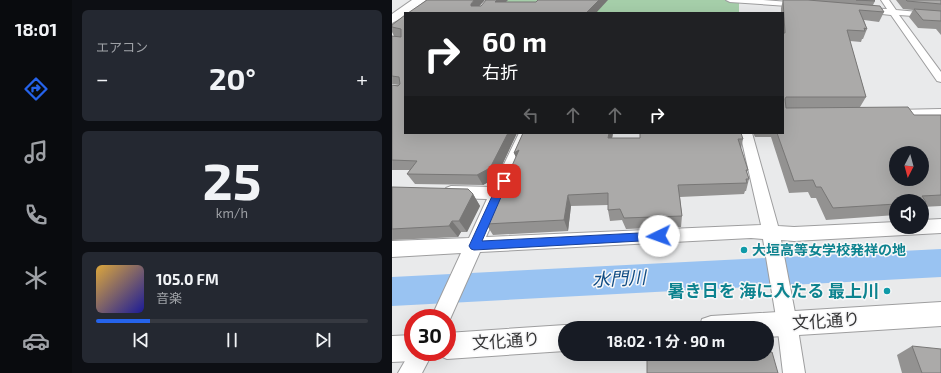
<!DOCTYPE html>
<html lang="ja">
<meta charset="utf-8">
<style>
body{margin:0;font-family:"Exo 2","Noto Sans JP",sans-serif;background:#242831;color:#f1f3f6;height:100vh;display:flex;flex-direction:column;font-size:15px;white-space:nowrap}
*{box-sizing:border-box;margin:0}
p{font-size:13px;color:#9ea1a6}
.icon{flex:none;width:22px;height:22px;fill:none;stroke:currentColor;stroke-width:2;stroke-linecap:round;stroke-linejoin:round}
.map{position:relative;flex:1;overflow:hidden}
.details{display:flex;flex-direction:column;gap:10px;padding:10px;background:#0d0f14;width:320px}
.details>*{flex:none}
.guide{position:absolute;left:12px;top:12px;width:380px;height:122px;border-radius:0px;box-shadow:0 4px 16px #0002;background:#202124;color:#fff;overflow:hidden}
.needle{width:26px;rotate:186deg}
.fabs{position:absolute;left:497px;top:146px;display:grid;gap:8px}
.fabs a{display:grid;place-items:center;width:40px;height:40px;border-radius:50%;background:#171b24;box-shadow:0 4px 16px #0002;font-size:20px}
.speed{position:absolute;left:12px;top:309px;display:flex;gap:8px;font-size:20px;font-weight:700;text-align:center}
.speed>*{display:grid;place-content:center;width:52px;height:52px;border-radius:50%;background:#171b24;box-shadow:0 4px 16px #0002;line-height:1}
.speed .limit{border:6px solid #d22;background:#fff;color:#111}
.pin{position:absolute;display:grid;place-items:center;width:34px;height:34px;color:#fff;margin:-17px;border-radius:8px;box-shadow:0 2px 6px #0006}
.me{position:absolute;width:44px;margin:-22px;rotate:267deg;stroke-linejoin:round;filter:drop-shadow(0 0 3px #0008)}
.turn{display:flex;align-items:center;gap:14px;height:84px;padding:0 12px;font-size:18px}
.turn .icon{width:52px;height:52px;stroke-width:2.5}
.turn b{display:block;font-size:28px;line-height:34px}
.lanes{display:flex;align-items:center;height:38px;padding:0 12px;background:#0003;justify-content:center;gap:20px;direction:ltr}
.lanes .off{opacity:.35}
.big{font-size:30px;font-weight:700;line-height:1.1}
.details .tile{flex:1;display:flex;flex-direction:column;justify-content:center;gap:6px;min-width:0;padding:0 14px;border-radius:6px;background:#242831}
.details .dial{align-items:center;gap:0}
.dial b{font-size:52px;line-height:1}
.song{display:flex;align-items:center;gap:12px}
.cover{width:48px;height:48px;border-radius:6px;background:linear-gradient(135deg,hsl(40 70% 55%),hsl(240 70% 35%))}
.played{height:4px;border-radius:2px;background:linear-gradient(90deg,#2563eb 20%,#363941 20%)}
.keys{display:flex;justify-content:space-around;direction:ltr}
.heat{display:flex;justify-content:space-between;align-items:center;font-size:22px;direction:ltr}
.trip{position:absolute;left:166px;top:321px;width:216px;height:40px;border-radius:20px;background:#171b24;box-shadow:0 4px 16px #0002;font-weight:700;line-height:40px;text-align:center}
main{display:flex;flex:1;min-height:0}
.dock{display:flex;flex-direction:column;width:72px;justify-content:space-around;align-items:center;background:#090b0e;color:#9ea1a6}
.dock .icon{width:28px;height:28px}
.dock .current{color:#2563eb}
.dock b{font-size:18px;color:#f1f3f6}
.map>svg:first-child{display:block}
.green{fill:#a6cfaa}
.water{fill:#99c3f2}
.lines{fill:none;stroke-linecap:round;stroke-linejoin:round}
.minor-casing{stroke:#9e9e9f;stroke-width:2}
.tertiary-casing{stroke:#9e9e9f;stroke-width:2}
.primary-casing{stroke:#9e9e9f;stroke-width:2}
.minor{fill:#fff;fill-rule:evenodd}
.tertiary{fill:#fff;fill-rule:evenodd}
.primary{fill:#fff;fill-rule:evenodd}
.wall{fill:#939291}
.shaded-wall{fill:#787776}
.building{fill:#abaaa9;stroke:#787776;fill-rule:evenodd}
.route{fill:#2563eb;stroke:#184099}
.culture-dot{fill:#0f9aa8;stroke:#f7f7f8;stroke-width:1.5}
.labels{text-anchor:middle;stroke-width:3;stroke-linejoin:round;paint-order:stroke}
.culture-label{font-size:14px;font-weight:bold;fill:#0d838f;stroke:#f7f7f8;text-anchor:start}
.near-culture-label{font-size:17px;font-weight:bold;fill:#0d838f;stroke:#f7f7f8;text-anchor:end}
.near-street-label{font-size:17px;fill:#363637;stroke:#f7f7f8}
.near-water-label{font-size:18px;font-style:italic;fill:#104c84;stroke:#f7f7f8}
</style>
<main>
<nav class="dock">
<b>18:01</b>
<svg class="icon current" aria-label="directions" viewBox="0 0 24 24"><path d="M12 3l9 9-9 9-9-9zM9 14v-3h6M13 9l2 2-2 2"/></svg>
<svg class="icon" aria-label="music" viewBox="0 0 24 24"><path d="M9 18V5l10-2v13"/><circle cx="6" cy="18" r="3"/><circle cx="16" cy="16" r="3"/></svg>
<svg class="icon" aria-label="phone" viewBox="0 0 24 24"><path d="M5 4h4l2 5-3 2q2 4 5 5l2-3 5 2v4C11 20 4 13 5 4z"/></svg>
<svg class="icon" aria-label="climate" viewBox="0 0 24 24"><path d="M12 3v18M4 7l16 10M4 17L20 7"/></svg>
<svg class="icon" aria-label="car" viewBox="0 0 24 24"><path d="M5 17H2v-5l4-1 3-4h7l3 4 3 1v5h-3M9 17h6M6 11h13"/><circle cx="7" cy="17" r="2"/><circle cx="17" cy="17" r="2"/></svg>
</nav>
<section class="details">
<div class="tile"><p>エアコン</p>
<div class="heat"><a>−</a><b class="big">20°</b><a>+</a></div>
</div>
<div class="tile dial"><b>25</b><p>km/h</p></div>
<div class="tile">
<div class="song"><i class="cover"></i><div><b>105.0 FM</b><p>音楽</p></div></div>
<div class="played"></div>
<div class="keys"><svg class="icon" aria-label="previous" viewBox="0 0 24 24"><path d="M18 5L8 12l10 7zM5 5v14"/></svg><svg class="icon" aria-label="pause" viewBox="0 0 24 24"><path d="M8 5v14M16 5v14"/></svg><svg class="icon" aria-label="next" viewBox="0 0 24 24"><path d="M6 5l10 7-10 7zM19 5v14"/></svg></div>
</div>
</section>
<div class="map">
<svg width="549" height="373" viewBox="0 0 549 373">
<rect width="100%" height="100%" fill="#e9eaeb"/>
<path class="green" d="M102 0H347V13H89Z"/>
<path class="water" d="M549 249V277L0 306V277Z"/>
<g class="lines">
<defs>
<g id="minor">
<path d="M334 0H371L410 3 414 5 410 7 338 2Z"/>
<path d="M489 0H497L504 10 549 14V18L507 15 549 72V82L545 81 499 15 472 12 468 10 472 8 495 9Z"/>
<path d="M549 109V117L502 118 498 117 496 114 498 111 502 110Z"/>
<path d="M127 133H139L94 237 369 225 348 133H360L386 226 402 227 504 222V227H530V220L549 219V233L402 241 389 240 405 323 413 373H391L385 323 371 239 359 238 88 252 55 326V318H39L69 253 0 257V241L77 238 95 199 59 198 54 196 51 192 54 188 59 186 101 187Z"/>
<path d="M21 347V352H41L30 373H6Z"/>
</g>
<g id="tertiary">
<path d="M549 302V326L375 337V328H307L310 319 319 316Z"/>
<path d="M173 325 179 328H173V351L55 359 46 355 45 352H55V333Z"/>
<path d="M21 335V352H32L30 357 21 361 0 362V336Z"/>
</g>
<path id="primary" d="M20 0H34L17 13H13V16L0 23V14Z"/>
</defs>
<use href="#minor" class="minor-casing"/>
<use href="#tertiary" class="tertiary-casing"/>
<use href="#primary" class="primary-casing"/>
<use href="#minor" class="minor"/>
<use href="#tertiary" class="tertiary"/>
<use href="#primary" class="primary"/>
</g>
<g class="wall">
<path d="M389 0H482L483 1 481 5 492 12 487 22 472 20 475 29 471 39H470L469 42 458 41 474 97 468 107 522 115H549V206L530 207V201H504V215L434 220 424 198H419L416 192 397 193 379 137H363L361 133H391V13H389V8L391 0Z"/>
<path d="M504 0H549V35L544 29 526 28 517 17 521 10 511 9Z"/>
<path d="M13 15V133H125L104 178 91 185 23 184 15 174 18 170H0V85H7L0 84V36L9 37 2 36 0 32V25Z"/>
<path d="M131 133H221L220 138 351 139 349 149 356 170 355 172 357 179 354 191H353L352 194 288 197 290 216 289 227 234 229 230 220 218 221 216 210V205L179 206 176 231 101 235 94 224 124 157 122 153Z"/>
<path d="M0 187 81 194 88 206 75 232H69L66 237 0 240Z"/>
<path d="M520 346 549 373H510L505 355Z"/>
</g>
<g class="shaded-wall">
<path d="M82 0H93L82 12 79 6V4Z"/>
<path d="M105 0H116L106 10 103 2Z"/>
<path d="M207 0H216L204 13H194Z"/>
<path d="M116 133H125L104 178 91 185 85 175Z"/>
<path d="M217 133H221L218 150 216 138Z"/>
<path d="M127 150V164L122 153Z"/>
<path d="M81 194 88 206 75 232 67 221Z"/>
<path d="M176 195 179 206 176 231 172 220Z"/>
<path d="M60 221 69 232 66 237 57 226Z"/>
</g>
<g class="building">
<path d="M35 0H82L79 4V6H89L94 0H105L103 2H144L146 0H207L194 13H16Z"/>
<path d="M391 0H416L488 6 492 12 467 10 475 29 472 28 473 31 455 30 474 97H394L393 99 394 108 516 107 522 115H549V195L530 196 534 202H530V201H504V204L441 208 429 187H424L421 180 402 181 385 133H391V33H393ZM504 153H530V179H504Z"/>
<path d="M464 0H482L483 1Z"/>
<path d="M514 0H549V4L515 1Z"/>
<path d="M522 9 549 11V21L531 20Z"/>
<path d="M13 15V133H116L98 168 85 175 15 174 25 161 0 160V85L6 86 8 84 7 77 0 76V36L9 37V29L0 27V25Z"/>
<path d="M131 133H217L216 138H248V133H349L351 139H346L356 170H354L357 179H354L355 183 286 185 290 216 232 218 228 209 216 210V193L176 195 172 220 94 224 127 150 122 153Z"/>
<path d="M0 187 76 189 81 194 67 221H60L57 226 0 229Z"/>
<path d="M520 346 549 349V373H530Z"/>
<path d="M375 352H380L386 373H255V360L345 354H375Z"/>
</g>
<path class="route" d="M112 178 116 181 90 241 267 232 271 233 272 236 271 239 267 240 82 250 79 249 77 246 107 181Z"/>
<g class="culture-dot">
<circle cx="352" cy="250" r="4"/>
<circle cx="495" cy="291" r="4"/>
</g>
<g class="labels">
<g class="culture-label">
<text x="360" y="255">大垣高等女学校発祥の地</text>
</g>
<g class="near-culture-label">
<text x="487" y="297">暑き日を 海に入たる 最上川</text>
</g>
<g class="near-street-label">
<text transform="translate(434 321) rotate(-4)" y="6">文化通り</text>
<text transform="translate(114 341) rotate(-4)" y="6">文化通り</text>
</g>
<g class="near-water-label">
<text transform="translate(227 279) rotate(-3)" y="6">水門川</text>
</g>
</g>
</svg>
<div class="fabs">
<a><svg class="needle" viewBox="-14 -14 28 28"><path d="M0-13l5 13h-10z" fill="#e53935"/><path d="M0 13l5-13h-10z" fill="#9ea1a6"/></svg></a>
<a><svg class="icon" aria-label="sound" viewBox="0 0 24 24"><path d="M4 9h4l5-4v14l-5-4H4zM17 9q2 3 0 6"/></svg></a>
</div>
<div class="speed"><div class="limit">30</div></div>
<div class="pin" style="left:112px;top:181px;background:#d93025"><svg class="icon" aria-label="arrive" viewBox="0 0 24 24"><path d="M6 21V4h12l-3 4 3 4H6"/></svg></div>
<svg class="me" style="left:267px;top:236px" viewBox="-20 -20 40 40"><circle r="19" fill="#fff"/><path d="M0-13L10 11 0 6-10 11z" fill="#2563eb"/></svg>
<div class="trip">18:02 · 1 分 · 90 m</div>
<div class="guide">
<div class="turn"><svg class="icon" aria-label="right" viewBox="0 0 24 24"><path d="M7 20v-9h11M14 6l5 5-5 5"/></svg><div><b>60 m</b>右折</div></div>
<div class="lanes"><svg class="icon off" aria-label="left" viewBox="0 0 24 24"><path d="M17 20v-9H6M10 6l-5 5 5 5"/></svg><svg class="icon off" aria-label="ahead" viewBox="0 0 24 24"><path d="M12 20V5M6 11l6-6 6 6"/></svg><svg class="icon off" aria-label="ahead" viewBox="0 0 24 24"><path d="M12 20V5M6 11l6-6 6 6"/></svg><svg class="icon" aria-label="right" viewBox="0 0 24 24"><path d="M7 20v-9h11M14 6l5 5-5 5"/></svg></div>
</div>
</div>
</main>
